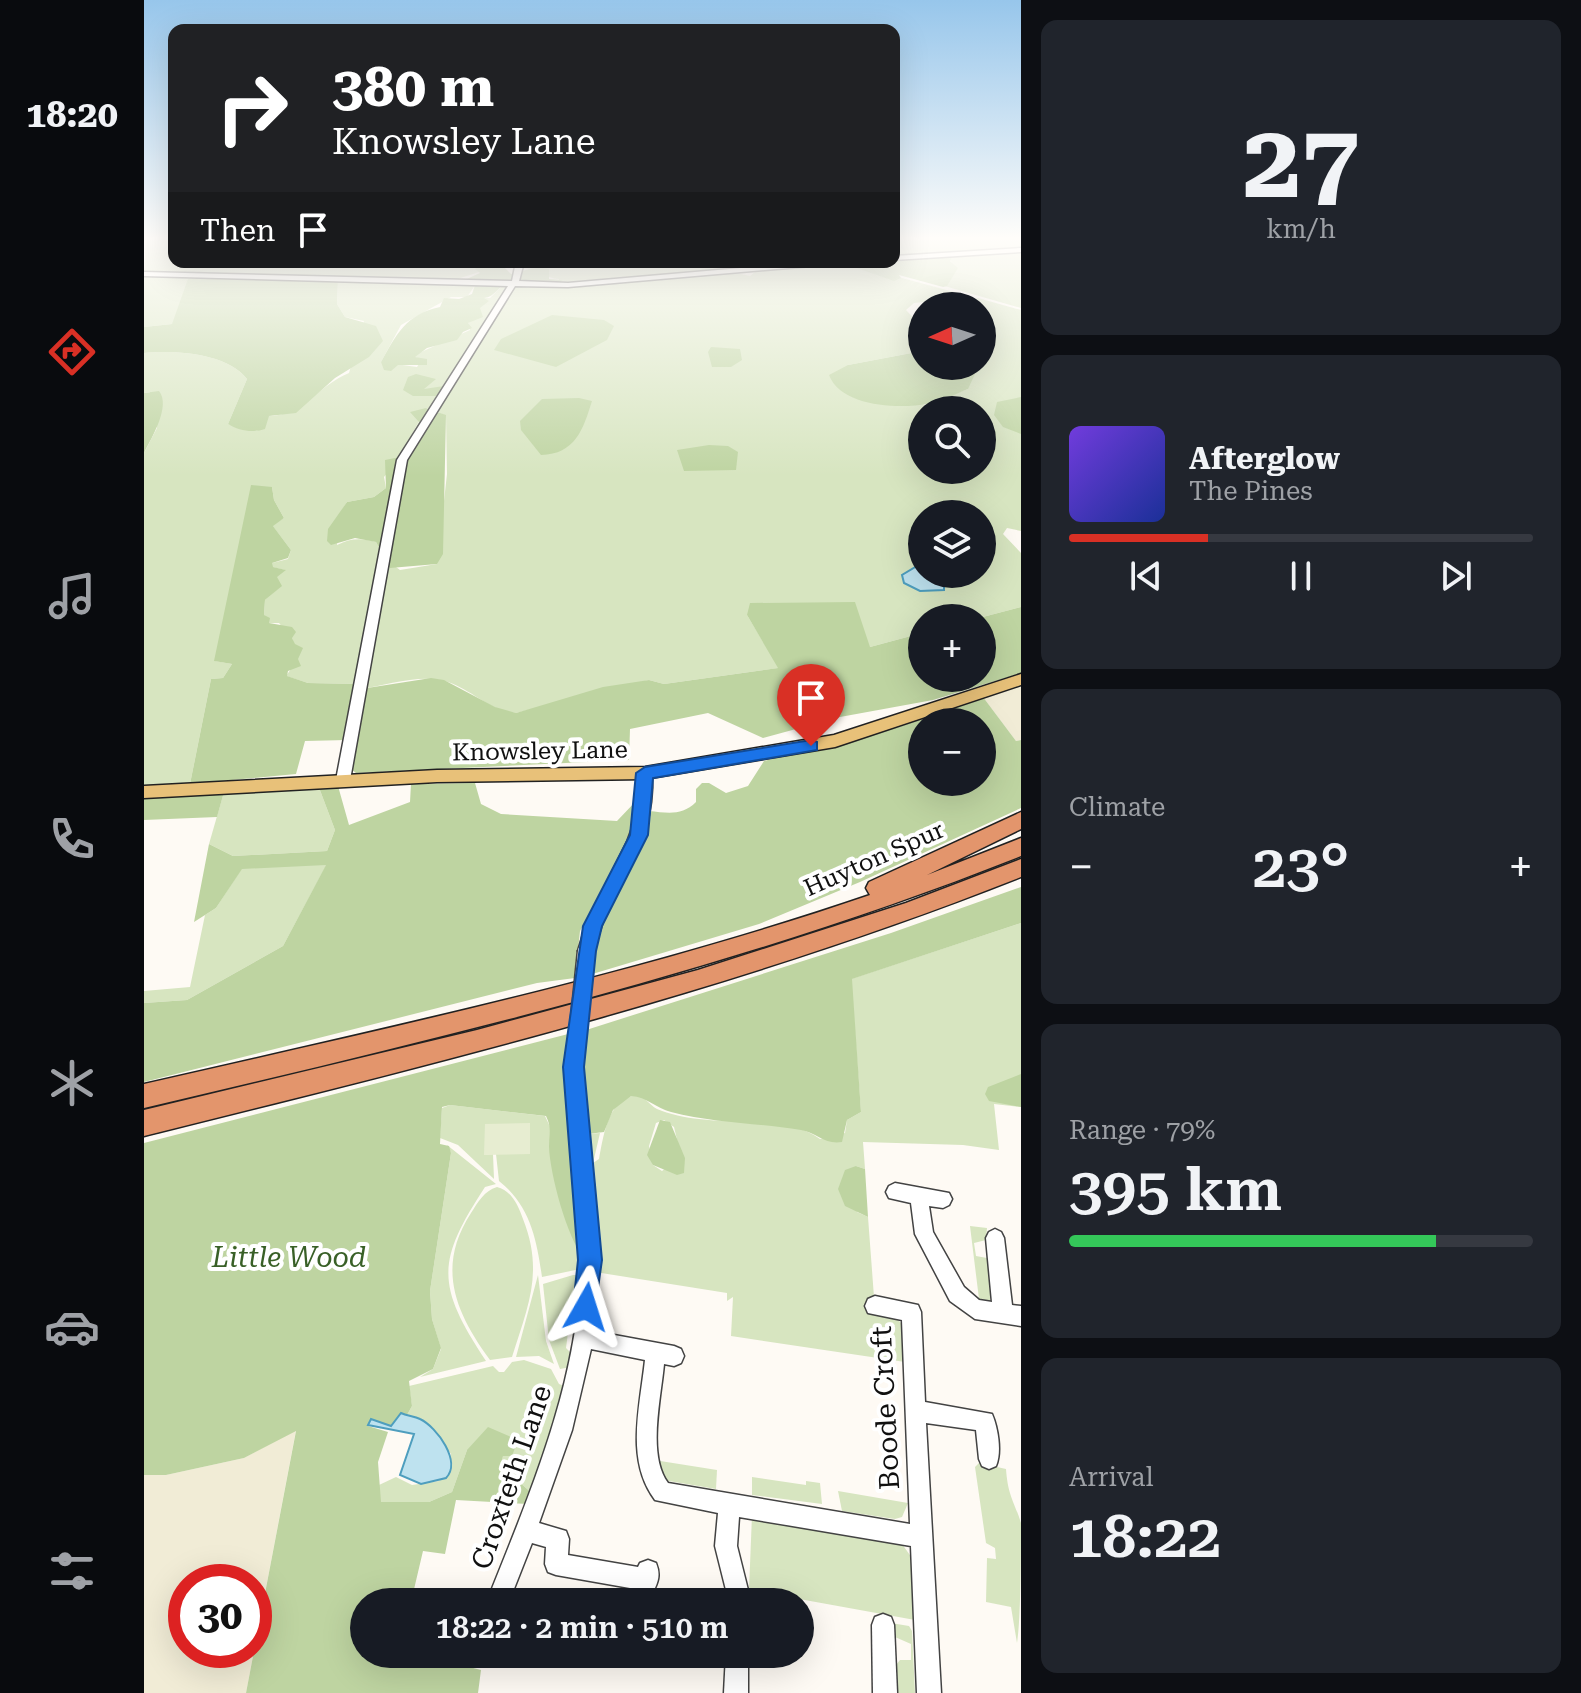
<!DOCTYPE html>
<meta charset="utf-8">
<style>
body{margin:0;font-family:"Roboto Serif",serif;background:#20242c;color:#f1f3f6;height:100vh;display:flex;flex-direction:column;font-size:30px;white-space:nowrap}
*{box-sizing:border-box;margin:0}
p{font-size:26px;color:#9ea1a6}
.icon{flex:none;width:44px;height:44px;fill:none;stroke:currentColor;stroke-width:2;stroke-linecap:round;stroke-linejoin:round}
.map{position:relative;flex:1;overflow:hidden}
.panel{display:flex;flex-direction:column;gap:20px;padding:20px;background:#0d0f14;width:560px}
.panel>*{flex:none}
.banner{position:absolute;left:24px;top:24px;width:732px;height:244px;border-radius:16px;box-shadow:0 8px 32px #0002;background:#202124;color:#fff;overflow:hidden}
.needle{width:52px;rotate:267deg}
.fabs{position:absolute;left:764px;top:292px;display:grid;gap:16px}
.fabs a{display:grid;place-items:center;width:88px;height:88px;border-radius:50%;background:#171b24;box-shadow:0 8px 32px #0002;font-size:40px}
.speed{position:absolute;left:24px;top:1564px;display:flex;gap:16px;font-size:40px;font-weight:700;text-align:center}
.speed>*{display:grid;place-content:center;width:104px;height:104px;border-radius:50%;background:#171b24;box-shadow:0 8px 32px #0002;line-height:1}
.speed .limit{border:12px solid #d22;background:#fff;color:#111}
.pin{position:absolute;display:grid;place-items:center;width:68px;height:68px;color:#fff;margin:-82px -34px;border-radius:50% 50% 50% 0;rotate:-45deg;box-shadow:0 0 8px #0007}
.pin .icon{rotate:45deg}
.me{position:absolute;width:88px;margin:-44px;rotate:6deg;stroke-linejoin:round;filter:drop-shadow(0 0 6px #0008)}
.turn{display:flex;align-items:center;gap:28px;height:168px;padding:0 32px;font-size:36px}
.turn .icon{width:104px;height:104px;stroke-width:2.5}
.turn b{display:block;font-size:56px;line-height:68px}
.then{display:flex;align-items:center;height:76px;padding:0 32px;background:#0003;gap:16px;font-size:30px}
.big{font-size:60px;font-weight:600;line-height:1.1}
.panel .tile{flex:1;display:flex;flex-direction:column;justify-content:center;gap:12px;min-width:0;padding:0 28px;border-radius:16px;background:#20242c}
.panel .dial{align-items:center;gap:0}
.dial b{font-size:104px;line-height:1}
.song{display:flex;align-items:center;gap:24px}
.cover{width:96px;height:96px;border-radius:12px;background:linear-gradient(135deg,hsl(260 70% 55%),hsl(230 70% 35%))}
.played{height:8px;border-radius:4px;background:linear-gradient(90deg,#d93025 30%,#363941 30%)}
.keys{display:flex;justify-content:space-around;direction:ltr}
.heat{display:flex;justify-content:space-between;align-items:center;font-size:44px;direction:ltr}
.charge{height:12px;border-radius:6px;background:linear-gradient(90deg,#34c759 79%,#363941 0)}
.trip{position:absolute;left:206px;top:1588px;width:464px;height:80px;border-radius:40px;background:#171b24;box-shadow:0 8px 32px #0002;font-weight:600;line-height:80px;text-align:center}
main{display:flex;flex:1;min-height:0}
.tabs{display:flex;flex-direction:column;width:144px;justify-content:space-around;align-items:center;background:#090b0e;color:#9ea1a6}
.tabs .icon{width:56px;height:56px}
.tabs .active{color:#d93025}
.tabs b{font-size:36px;color:#f1f3f6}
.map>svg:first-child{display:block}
.farmland{fill:#f1ecd6;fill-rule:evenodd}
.green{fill:#d7e5c0;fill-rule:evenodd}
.forest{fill:#bed4a1;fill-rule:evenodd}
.pitch{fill:#e7edd1}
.water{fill:#bee2ef;stroke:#4e9ebe;stroke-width:2}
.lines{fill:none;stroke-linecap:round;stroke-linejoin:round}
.minor-casing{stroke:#434343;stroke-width:3}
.major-casing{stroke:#212121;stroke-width:3}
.highway-casing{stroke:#212121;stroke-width:3}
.minor{fill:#fff;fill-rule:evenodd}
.major{fill:#e8c179;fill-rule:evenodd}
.highway{fill:#e3956c;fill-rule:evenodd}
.minor-bridge-casing{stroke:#434343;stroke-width:19;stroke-linecap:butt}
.minor-bridge{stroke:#fff;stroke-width:16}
.route{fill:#1a73e8;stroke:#114b97;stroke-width:2}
.labels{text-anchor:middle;stroke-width:8;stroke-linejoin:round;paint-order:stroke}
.street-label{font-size:24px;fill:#101010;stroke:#fff}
.near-park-label{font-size:28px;font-style:italic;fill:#396027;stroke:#fff}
.near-street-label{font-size:28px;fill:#101010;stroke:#fff}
</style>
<main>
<nav class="tabs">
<b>18:20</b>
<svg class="icon active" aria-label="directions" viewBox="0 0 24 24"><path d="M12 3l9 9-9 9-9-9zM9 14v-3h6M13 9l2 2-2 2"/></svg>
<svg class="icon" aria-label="music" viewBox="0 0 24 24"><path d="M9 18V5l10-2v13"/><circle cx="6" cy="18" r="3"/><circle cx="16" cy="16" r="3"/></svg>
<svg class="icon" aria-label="phone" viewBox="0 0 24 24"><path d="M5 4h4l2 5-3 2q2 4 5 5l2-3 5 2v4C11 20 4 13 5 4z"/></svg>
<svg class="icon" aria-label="climate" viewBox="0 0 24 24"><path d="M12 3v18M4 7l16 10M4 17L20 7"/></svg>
<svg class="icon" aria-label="car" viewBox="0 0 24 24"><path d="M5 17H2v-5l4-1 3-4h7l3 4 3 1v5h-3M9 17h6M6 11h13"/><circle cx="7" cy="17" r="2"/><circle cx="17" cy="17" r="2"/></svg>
<svg class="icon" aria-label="filters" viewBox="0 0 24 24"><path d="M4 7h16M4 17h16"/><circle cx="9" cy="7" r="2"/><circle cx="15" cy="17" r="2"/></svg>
</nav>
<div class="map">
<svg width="877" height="1693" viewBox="0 0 877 1693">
<rect width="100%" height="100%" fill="#fefaf4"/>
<g class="farmland">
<path d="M877 684V740L872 741 839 697Z"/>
<path d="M152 1430 102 1693H0V1475H22L100 1458ZM42 1582H110V1650H42Z"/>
</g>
<g class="green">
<path d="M2 239H30V262H337L332 269 335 272 307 281 0 274Z"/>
<path d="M750 239H877V249L755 256 750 253Z"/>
<path d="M877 251V308L797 285 811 266 806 260 809 256Z"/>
<path d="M378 262H597V264L586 271 415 285V279C400 279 394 266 378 269Z"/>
<path d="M698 262 829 297 770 303 762 310 778 327V351L704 365 781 405 824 389 823 366H838V347L846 333 838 323V306L809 303 834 298 877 310V531L863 528 859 534 877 553V607L835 618H778V633L726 647 603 615 635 668 520 684 505 680 372 713C346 711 328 690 304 682 279 673 243 685 217 689L240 558 256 570 293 564 303 474 302 416 290 410 371 285 411 286 587 272 606 276 615 269ZM778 410H838V470H778ZM778 514H838V574H778Z"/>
<path d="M0 275 105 276 28 324 0 327Z"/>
<path d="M194 281 332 284 323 297H307L257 325 237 362 273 367 278 359 270 357 275 353 326 330 324 323 330 319 340 298H346L360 284 365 285 286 409 282 408 256 457 240 477 242 488 230 497 203 502 195 515 193 545C207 538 217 538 232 542L238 553 213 684 164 683 142 676 154 659 148 638 135 623H124L120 615 121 600 137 586 132 577 141 570 128 567V563L144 559 147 550 128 525 140 518 130 500 128 487 71 661 88 664 79 678 67 679 46 784 0 788V453L13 428 6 392 0 393V353C31 350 83 353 103 379L84 424 113 431 124 416C158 416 175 385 205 373L220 321 201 317 193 304Z"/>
<path d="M174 785 191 830 183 851 89 856 65 844 80 792Z"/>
<path d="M183 864 139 946 43 1000 0 1003V991L46 987 61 915 72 908 98 868Z"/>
<path d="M877 923V1107L850 1104 855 1150 819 1145 719 1142 721 1169 712 1166 713 1212 724 1217 730 1297 759 1325 761 1362 587 1336 589 1297 583 1301V1293L451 1272 444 1134 456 1133 449 1163 455 1159C459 1139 463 1103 487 1096 499 1093 504 1104 513 1109 524 1114 543 1118 555 1119 592 1124 645 1116 676 1139L701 1133 703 1120 717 1112 707 979ZM520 1120 530 1127 537 1156 518 1171 509 1165 505 1146 512 1123Z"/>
<path d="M306 1105 401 1116 408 1131 405 1145 417 1202 440 1258 441 1268 398 1277C393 1242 387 1206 355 1181L352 1154H385L386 1123 340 1155 349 1154 350 1179 314 1145 296 1138 298 1108Z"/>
<path d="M303 1145 352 1184 341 1187C292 1262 292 1285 342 1361L276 1377 289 1369 297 1349 288 1319 286 1291 307 1153Z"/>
<path d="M353 1187C368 1191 374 1205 379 1219 400 1272 384 1306 368 1357L346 1360C311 1312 292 1267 327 1213 334 1202 340 1191 353 1187Z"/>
<path d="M826 1226 843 1228 842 1240 830 1243 832 1256 843 1258 847 1264 846 1301 835 1299Z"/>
<path d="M394 1275 402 1341 410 1364 395 1356 372 1357Z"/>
<path d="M429 1275H439L437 1303 427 1310 422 1348 429 1355 427 1367 416 1369 405 1340 399 1284Z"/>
<path d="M380 1360 407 1369 415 1384 423 1387 390 1495 357 1466 359 1456 323 1450 308 1492 285 1502H236L235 1485 252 1477 268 1485 295 1481 307 1454 284 1424 263 1415 268 1406 265 1386 349 1366 355 1372H360L368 1362Z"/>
<path d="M510 1460 573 1470 572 1489 519 1480Z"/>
<path d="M835 1463 862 1469C864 1496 870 1501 877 1523 877 1544 877 1622 873 1643L867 1607 842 1602 843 1558 852 1559 851 1548 842 1543 831 1467Z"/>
<path d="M608 1477 662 1485V1481L676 1483 678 1504 608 1495Z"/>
<path d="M694 1491 764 1503 758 1517 751 1519 698 1511Z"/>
<path d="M608 1515 758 1544 768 1558 771 1620 605 1590Z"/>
<path d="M747 1623 765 1626 768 1631 771 1693H749L748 1670 756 1660H767V1644L751 1637Z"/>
</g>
<g class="forest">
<path d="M750 253 755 256H809L806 261 814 268 803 286 799 287 755 275 757 278 750 281 710 267 713 262H750Z"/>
<path d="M337 262 373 263 376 267 361 268 367 274C380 272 389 265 405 269V279L418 280 416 284C401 283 378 278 365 282 354 286 351 297 340 298L345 301 336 308 339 317 324 323 328 328 319 332 313 340 283 348 271 357 283 359V365H254L247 371 240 370 237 362C252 335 262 314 296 307L300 298 315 299 328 294 332 282H316L336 273 331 269Z"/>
<path d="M61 277 194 281 193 304 201 317 232 326 239 341 225 357 191 378 152 413 125 416 121 429C109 433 95 431 84 424L103 379C83 353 31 350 0 353V327L28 324 44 279Z"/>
<path d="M408 315 460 320 470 326 463 340 412 367 350 350 357 339Z"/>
<path d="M567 347 596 349 598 360 587 367H568L564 352Z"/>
<path d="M778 351V366L826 367 831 374 824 389C811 394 797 402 783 404 755 409 697 407 685 375L704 365Z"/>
<path d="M272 374 292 379 280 389 300 386 292 396H269L259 390 264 377Z"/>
<path d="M15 391C27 406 8 437 0 453V393Z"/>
<path d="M877 397V434L859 427 850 415 853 402Z"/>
<path d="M435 398 448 401C439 430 431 454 397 455L377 430 376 421 398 399Z"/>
<path d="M282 408 302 415 299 554 293 564 246 568 232 542 211 538 187 545 183 541 184 529 203 502 230 497 242 488 241 460 256 457 275 422 266 412Z"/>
<path d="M565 445 584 446 594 452 592 470 540 471 533 450Z"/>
<path d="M107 485 128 487 130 500 140 518 129 526 147 550 144 558 128 563 129 567 142 570 133 577 138 586 121 600 120 615 126 618 125 623 148 627 152 632 148 638 151 644 159 648 154 659 157 666 144 671 143 676 164 683 213 684 203 740 161 741 152 774 46 784 67 679 79 678 88 664 70 661Z"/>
<path d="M711 602 726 647 778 633V678H838V618H835L877 607V673L789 700 696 717 619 738 564 713 486 729 485 760 212 773 203 766 217 689 287 678 300 680 351 707 372 713 459 687 505 680 520 684 634 668 603 615 606 603Z"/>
<path d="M839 697 872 741 877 740V808L716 882 615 924 445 975 456 925 502 832 505 811C524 813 538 816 552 802V789L558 783H565L582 793 604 786 620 761 755 727ZM778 722H838V782H778Z"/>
<path d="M331 783 337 804 357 814 473 821 493 800 485 843 436 931 431 978 393 983 0 1082V1003L43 1000 139 946 182 865 98 869 72 908 50 922 65 844 89 856 183 851 191 830 174 785 194 786 205 825 266 802 267 784Z"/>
<path d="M80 792 73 817 0 820V799Z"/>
<path d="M877 887V923L708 979 717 1112 703 1120 698 1142C681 1145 673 1133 657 1130 614 1123 569 1123 527 1112 512 1108 503 1097 487 1096L469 1110 460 1132 444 1134 437 1097 439 1031 747 933Z"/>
<path d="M428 1033 440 1258C423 1238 406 1174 405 1147 405 1134 408 1128 402 1116L306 1105 298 1107 296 1144 305 1146 307 1153 286 1291 288 1319 297 1348 289 1369 265 1381 268 1406 263 1415 257 1413 247 1426 227 1419 224 1426 244 1432 234 1462 237 1502H285L308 1492 323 1450 344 1427 367 1437 372 1445 368 1456H359L357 1466 390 1495 384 1504 312 1500 301 1554 279 1551 267 1602H220V1654H275L337 1670 334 1693H102L152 1431 100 1458 22 1475H0V1143Z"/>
<path d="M877 1074V1107L845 1101 841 1094 844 1087Z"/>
<path d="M516 1120 526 1122 541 1158 540 1173 533 1175 509 1165 503 1155Z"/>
<path d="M712 1166 721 1169 724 1217 701 1206 694 1189 701 1170Z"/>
</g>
<path class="pitch" d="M386 1123V1154L340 1155 341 1124Z"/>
<g class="water">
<path d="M773 566H778V574H800V590L776 591 760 583 758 575Z"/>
<path d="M257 1413C263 1416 270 1416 276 1419 293 1427 318 1462 302 1478L277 1484 256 1475 270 1434 224 1425 227 1419 247 1426Z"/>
</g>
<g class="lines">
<defs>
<g id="minor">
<path d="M877 248V252L750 260V256Z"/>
<path d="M372 262H380L375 281 424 283 665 262H695L691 264 424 287 371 286 263 460 206 780 204 783H194L192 780 253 460 364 286 0 276V272L368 281Z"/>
<path d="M501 768 508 773C511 831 487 858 464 908 457 924 454 940 447 956L442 957 437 956 434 951 441 928 483 842 491 820 495 797 494 773Z"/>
<path d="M430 1059 436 1062 438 1067C445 1156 462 1244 450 1334L454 1332 530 1346 537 1349 540 1356 537 1363 530 1366 520 1364C517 1398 503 1455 524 1483L766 1524 758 1320 724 1313 721 1306 724 1299 731 1296 774 1305 777 1312 781 1402 848 1414C854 1428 858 1452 852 1466L845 1469 838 1466 835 1459 832 1430 782 1423 797 1693H773L767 1546 595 1517 593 1546 607 1602H585L571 1546 574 1513 511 1500C481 1460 496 1407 501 1360L447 1349 428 1430 395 1523 422 1531 425 1539 424 1555 494 1567 496 1563 504 1560 512 1563C516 1573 515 1579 511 1588L503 1591 412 1575 404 1572 401 1564 402 1547 388 1543 366 1599 358 1602 350 1599 347 1591C389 1486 435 1378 437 1263 438 1197 426 1132 422 1067L424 1062Z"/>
<path d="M751 1183 805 1193 808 1199 805 1205 799 1208 785 1206 789 1232 820 1287 835 1300 848 1302 842 1238 845 1232 851 1229 857 1232 860 1238 868 1305 877 1306V1326L831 1319 806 1301 771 1234 767 1203 745 1198 742 1192 745 1186Z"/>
<path d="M739 1614 747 1617 750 1625 753 1693H729L728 1625 731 1617Z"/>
<path d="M582 1654H604V1693H580Z"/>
</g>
<path id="major" d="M877 674V685L691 747 501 779 293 782 0 798V786L293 770 501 767 690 735Z"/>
<g id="highway">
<path d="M877 812V829L783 875 877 838V856C593 969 297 1038 0 1108V1084C244 1028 489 976 726 895L722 888 725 882Z"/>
<path d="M877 859V877C592 990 297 1062 0 1136V1110L333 1030 554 970 762 903Z"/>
</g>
</defs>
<use href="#minor" class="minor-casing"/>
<use href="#major" class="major-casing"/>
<use href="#highway" class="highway-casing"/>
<use href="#minor" class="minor"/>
<use href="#major" class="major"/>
<use href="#highway" class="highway"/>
<defs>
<path id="minor-bridge" d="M430 1067 442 951"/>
</defs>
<use href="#minor-bridge" class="minor-bridge-casing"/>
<use href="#minor-bridge" class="minor-bridge"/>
</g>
<linearGradient id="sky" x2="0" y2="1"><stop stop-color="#97c6eb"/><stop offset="0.5" stop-color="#fffdfa"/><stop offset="1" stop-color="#fffdfa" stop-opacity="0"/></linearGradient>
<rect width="877" height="476" fill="url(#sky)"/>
<path class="route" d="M667 740 673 742V750L509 778 504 835 458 926 452 951 440 1067 458 1260 450 1316 442 1320 433 1316 429 1307 434 1260 419 1067 439 926 486 835 492 773 501 767Z"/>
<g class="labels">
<g class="street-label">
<text transform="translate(396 751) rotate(-1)" y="8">Knowsley Lane</text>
<text transform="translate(730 859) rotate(-24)" y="8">Huyton Spur</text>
</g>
<g class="near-park-label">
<text x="145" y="1267">Little Wood</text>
</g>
<g class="near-street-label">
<text transform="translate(741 1408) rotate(-93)" y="10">Boode Croft</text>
<text transform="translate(367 1477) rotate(-71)" y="10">Croxteth Lane</text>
</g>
</g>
</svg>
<div class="fabs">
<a><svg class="needle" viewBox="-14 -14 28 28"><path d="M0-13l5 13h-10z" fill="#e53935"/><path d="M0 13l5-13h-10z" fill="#9ea1a6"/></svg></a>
<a><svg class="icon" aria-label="search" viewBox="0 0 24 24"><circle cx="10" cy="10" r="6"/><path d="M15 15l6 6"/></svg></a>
<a><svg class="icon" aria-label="layers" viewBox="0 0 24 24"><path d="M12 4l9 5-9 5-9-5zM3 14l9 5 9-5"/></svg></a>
<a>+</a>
<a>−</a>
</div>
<div class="speed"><div class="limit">30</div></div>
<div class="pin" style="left:667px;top:746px;background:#d93025"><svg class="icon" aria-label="arrive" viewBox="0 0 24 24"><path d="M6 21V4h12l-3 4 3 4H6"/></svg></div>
<svg class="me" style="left:442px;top:1307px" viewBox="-20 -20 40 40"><path d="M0-17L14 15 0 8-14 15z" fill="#1a73e8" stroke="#fff" stroke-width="4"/></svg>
<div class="trip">18:22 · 2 min · 510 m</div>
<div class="banner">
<div class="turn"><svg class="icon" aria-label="right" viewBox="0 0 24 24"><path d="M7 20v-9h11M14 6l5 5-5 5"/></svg><div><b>380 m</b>Knowsley Lane</div></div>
<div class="then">Then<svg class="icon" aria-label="arrive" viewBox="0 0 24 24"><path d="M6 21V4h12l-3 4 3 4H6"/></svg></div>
</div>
</div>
<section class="panel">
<div class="tile dial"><b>27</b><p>km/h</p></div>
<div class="tile">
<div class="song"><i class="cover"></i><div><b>Afterglow</b><p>The Pines</p></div></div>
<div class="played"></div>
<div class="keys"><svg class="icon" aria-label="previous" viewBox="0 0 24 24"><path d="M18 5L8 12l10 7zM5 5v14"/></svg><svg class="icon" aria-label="pause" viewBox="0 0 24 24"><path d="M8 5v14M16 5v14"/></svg><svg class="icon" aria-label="next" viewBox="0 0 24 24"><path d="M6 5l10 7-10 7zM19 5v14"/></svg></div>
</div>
<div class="tile"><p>Climate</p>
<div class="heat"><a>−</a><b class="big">23°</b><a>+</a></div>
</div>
<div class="tile"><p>Range · 79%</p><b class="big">395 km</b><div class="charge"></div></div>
<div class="tile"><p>Arrival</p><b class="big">18:22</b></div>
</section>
</main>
